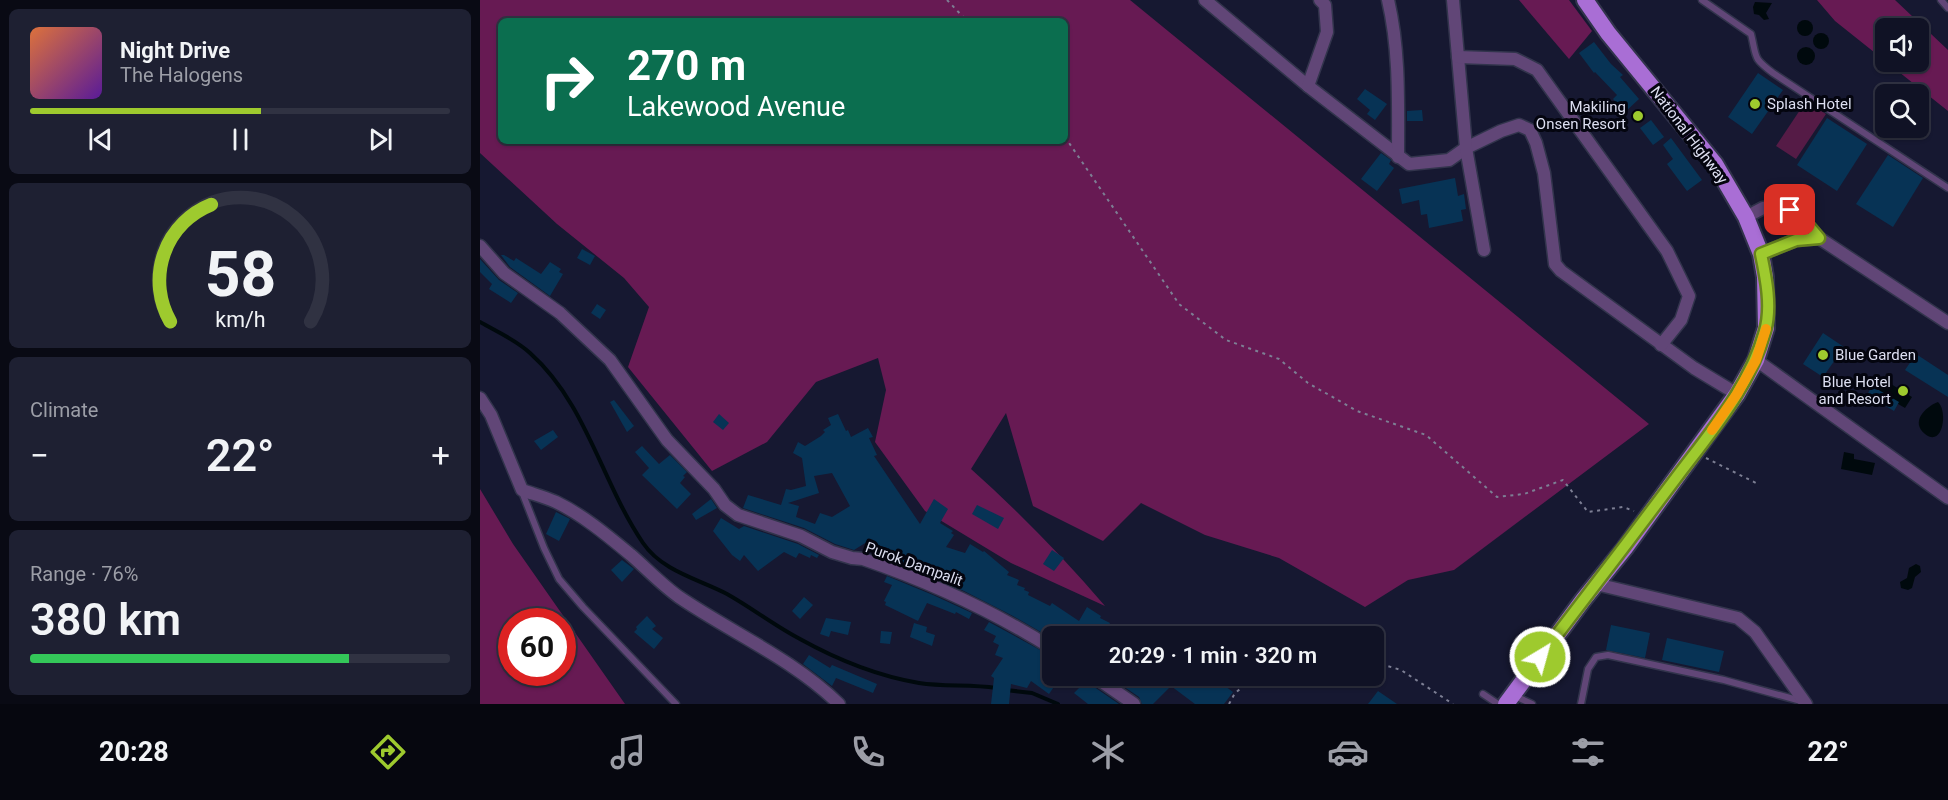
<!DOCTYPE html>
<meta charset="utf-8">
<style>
body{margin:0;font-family:Roboto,sans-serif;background:#1e2032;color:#f1f3f6;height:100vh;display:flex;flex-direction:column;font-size:22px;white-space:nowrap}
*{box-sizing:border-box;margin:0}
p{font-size:20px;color:#9c9ea7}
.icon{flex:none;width:33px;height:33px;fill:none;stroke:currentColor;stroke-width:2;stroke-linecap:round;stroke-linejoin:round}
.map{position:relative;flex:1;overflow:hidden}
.side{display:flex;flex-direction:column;gap:9px;padding:9px;background:#090a14;width:480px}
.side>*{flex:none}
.top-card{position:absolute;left:18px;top:18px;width:570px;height:126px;border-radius:9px;box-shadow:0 2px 4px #0004,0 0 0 2px #303242;background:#0b6e4f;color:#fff;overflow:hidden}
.tools{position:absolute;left:1395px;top:18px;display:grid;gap:12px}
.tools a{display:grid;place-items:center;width:54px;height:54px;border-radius:9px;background:#101225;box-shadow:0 2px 4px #0004,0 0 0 2px #303242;font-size:30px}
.speed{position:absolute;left:18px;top:608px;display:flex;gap:12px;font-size:30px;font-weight:700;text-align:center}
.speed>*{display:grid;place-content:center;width:78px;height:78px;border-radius:50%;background:#101225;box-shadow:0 2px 4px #0004,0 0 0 2px #303242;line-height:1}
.speed .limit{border:9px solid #d22;background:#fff;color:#111}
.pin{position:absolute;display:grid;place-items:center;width:51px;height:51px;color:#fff;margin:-26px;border-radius:12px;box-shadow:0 3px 9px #0006}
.me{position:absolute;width:66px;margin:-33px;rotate:37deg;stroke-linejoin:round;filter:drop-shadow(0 0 4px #0008)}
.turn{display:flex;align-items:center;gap:21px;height:126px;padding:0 30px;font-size:27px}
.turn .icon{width:78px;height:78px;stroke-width:2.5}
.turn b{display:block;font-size:42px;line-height:51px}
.big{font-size:45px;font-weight:600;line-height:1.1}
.side .widget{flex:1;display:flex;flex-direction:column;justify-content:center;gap:9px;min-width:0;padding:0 21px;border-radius:9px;background:#1e2032}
.side .dial{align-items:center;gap:0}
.dial svg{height:156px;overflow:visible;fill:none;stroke:#303242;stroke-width:7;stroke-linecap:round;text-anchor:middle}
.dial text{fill:#f1f3f6;stroke:none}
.song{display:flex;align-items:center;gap:18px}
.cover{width:72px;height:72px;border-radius:9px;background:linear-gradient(135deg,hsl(20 70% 55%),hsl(270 70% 35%))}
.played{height:6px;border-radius:3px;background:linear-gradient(90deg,#9eca2e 55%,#303242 55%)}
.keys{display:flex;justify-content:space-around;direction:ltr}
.heat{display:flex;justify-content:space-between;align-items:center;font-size:33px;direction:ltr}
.charge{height:9px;border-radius:4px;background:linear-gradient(90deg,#34c759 76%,#303242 0)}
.trip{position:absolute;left:562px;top:626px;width:342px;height:60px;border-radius:9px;background:#101225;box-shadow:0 2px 4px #0004,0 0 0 2px #303242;font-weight:600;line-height:60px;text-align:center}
.tabs{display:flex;height:96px;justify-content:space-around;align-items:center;background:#06070f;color:#9c9ea7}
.tabs .icon{width:42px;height:42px}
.tabs .on{color:#9eca2e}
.tabs b{font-size:27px;color:#f1f3f6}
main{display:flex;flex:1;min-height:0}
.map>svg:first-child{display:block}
.green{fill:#551b46}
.forest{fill:#671a53;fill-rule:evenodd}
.water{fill:#00090d}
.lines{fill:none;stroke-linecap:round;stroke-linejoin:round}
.stream{stroke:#00090d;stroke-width:4}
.building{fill:#073355;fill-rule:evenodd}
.service-casing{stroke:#32344c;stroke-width:9}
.minor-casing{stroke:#32344c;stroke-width:15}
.primary-casing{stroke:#32344c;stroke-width:20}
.path{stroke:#7d7f94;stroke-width:2;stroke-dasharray:3 4.5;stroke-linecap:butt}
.service{stroke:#614677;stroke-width:6}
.minor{stroke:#614677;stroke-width:12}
.primary{stroke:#a96ed5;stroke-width:16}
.route-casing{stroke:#67831e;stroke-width:15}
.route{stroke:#9eca2e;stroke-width:10}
.slow{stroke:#f59e0b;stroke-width:10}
.poi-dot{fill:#9eca2e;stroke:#04050f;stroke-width:2}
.labels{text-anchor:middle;stroke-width:6;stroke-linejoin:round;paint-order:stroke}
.poi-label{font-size:15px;fill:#dddff1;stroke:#04050f;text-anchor:start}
.street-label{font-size:15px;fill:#dddff1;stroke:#04050f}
</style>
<main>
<section class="side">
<div class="widget">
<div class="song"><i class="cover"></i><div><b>Night Drive</b><p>The Halogens</p></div></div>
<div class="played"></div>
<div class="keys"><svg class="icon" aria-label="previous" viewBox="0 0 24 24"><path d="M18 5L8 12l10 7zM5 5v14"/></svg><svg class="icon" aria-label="pause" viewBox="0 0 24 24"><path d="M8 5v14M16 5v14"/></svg><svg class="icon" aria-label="next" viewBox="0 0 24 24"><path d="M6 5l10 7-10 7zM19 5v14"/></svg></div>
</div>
<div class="widget dial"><svg viewBox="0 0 100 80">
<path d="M14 69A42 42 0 1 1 86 69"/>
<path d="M14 69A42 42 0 0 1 35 9" stroke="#9eca2e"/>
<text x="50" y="56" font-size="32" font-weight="700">58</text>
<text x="50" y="72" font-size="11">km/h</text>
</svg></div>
<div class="widget"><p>Climate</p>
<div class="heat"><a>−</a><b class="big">22°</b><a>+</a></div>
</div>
<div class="widget"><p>Range · 76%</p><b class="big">380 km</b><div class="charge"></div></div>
</section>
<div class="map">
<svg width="1468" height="704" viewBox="0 0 1468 704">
<rect width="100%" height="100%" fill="#161831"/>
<path class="green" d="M1326 101 1346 114 1316 159 1296 146Z"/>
<g class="forest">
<path d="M0 0H650L1169 424 974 570 928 580 885 607 799 558 725 535 661 503 623 541 553 506 526 413 491 469C539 512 583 557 625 606L531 563 445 511 395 442 406 390 398 358 336 382 287 442 232 471 148 367 169 307 144 278 77 224 0 153ZM21 21H585V141H21Z"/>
<path d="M1039 0H1089L1112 31 1089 59Z"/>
<path d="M1337 0H1415L1468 50V111L1355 21ZM1406 28H1438V62H1406Z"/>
<path d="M0 489 33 544 145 704H0ZM32 621H82V672H32Z"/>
</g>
<g class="water">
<path d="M1275 2 1292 3 1286 13 1289 19 1284 20 1279 15 1274 14 1273 7Z"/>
<circle cx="1325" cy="28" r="8"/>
<circle cx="1341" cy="41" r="8"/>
<circle cx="1326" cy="56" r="9"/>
<path d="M1403 379 1432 397 1425 408 1396 391Z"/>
<path d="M1458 402C1468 411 1463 448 1445 434 1430 422 1445 407 1458 402Z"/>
<path d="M1364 452 1374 454V459L1395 463 1392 475 1361 469Z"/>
<path d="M1436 564 1440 566 1441 572 1435 577 1432 588 1428 590 1421 588 1420 582 1427 578 1429 568Z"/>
</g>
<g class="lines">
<g class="stream">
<path d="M0 322C16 331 36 340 50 353 107 404 121 481 163 543 182 571 218 579 247 594 272 608 295 626 320 639 356 659 398 676 439 683 465 687 491 684 516 688"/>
<path d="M526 690 552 693 578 704"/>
</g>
</g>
<g class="building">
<path d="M1114 42 1131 64 1143 75 1140 77 1159 99 1145 112 1133 99 1137 95 1115 72 1114 73 1099 53Z"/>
<path d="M1278 73 1303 90 1272 134 1248 117Z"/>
<path d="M885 89 907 104 895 120 887 114 890 110 877 99Z"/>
<path d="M942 110 943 121H927V111Z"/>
<path d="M1347 118 1387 144 1357 191 1317 165Z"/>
<path d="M1171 120 1184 137 1173 145 1160 128Z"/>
<path d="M1191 138 1222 180 1207 191 1187 164 1193 159 1183 145Z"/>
<path d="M901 153 911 160 909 164 914 168 897 191 881 179Z"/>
<path d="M1408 155 1443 178 1413 227 1376 204Z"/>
<path d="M975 178 978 196 984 194 986 209 981 210 983 221 949 228 947 214 941 215 939 200 922 204 919 189Z"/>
<path d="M102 249 115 256 110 265 97 258Z"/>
<path d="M21 255H24L34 261 36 258 61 274 70 262 81 269 79 272 83 274 70 296 30 267Z"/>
<path d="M0 259 19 280 38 293 31 303 9 289 12 284 0 272Z"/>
<path d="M117 304 126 310 120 319 111 313Z"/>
<path d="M1343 333 1364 347 1343 377 1323 364Z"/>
<path d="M1436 354 1468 375V397L1425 370Z"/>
<path d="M1392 386 1419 402 1414 411 1387 395Z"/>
<path d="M134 400 154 426 147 432 130 402Z"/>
<path d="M239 414 249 423 243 430 233 422Z"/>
<path d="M358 414 366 431 368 430 371 437 388 428 393 437 389 438 397 455 394 456 440 524 454 499 468 509 460 523 473 531 471 533 474 535 466 547 485 553 490 544 503 552 504 551 529 572 527 575 539 580 537 585 545 588 544 590 549 592 548 595 570 606 572 603 599 621 607 607 621 616 620 618 630 623 624 636H573V639L531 615 484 591 401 557 390 540 374 550 355 544 324 528 263 508 268 495 301 505 306 489 311 490 326 486 322 458 313 453 318 442 325 446 341 436 345 432 343 430 351 425 348 418ZM352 473 370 506 352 517 340 513 335 524 316 517 319 506 308 503 339 493 334 476Z"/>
<path d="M73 430 78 437 61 450 54 441Z"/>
<path d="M162 446 179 464 190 455 207 472 203 476 205 477 200 483 211 494 197 509 162 475 169 468 155 452Z"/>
<path d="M231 499 237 508 216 520 212 514Z"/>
<path d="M497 505 524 518 518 529 492 514Z"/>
<path d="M76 512 90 519 79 541 66 534Z"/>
<path d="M241 518 259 529 264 526 318 544 341 556 339 555 337 558 331 555 330 558 319 553 316 558 304 552 278 571 264 555 260 561 252 555 233 531Z"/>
<path d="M572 550 584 558 574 571 563 564Z"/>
<path d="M142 560 154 569 142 582 131 570Z"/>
<path d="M407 576 453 595 492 613 489 619 476 612 475 614 447 603 438 621 405 605 406 602 404 601 412 585 404 582Z"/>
<path d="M324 597 333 605 320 619 312 611Z"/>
<path d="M167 616 176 626 172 629 183 638 174 649 154 632 157 629 156 627Z"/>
<path d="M346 618 371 622 368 635 351 631 349 637 340 634Z"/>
<path d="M509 622 573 657V675H582L569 694 551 681 547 688 531 684 529 704H511L514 678 511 676 523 658 515 655 519 645 513 642 516 636 504 630Z"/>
<path d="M434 623 447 627 446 632 455 635 452 646 430 637Z"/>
<path d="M1131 625 1170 633 1165 658 1126 650Z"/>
<path d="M401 631 412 632 410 644 400 643Z"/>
<path d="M1187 638 1244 651 1239 672 1182 660Z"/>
<path d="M329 655 350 668 352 665 397 684 393 693 356 678 352 686 323 664Z"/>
<path d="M584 675H604L607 682 639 704H608L594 693 600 687Z"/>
<path d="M627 675H730L753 692 744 704H715L691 686 673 704H662L659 697Z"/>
<path d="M898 691 917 704H888Z"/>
</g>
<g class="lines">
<defs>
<g id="service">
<path d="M1222 0 1271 34C1277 58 1272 57 1293 73L1468 188"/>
<path d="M1461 0 1468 8"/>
<path d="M42 492 64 548 79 579 103 607 196 704"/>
<path d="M1003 694 1018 704"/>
<path d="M1035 696 1052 704"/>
<path d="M1101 704 1108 669 1116 657 1128 655 1244 680 1321 701"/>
</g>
<g id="minor">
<path d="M725 0 828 86 929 164 969 160 986 148 1021 131 1039 125 1050 130 1056 143 1064 173 1075 264 1081 271 1214 368 1257 394"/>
<path d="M908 0C920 51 918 104 918 157"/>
<path d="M973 0 986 148 1004 250"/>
<path d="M978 57 1035 59 1057 70 1187 251 1209 296 1201 320 1181 345"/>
<path d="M828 86 847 32 845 5 840 0"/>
<path d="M1266 217 1283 208 1299 206 1310 210 1322 218 1339 238 1468 323"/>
<path d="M0 246 24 273 80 313 130 360 187 440 234 489 245 505 258 515 321 536 352 552 372 558 383 559C450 582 513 611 573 649"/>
<path d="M1281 254 1316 240 1339 238"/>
<path d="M1276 360 1468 498"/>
<path d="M0 398 11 415 42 490C53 494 65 497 76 502 103 515 128 536 151 555 167 569 182 585 199 597 252 633 313 659 359 704"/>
<path d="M1116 584 1258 618 1275 632 1326 704"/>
<path d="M612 675 654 704"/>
</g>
<path id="primary" d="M1026 704 1103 600 1145 548 1257 394 1276 360 1286 328 1285 277 1281 254 1266 217 1235 164 1128 33 1105 0"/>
</defs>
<use href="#service" class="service-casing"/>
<use href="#minor" class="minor-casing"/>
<use href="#primary" class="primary-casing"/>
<g class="path">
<path d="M467 0 487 21"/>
<path d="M585 137 699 304 746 340 799 359 828 383 877 411 946 435 1017 497 1044 494 1083 480 1108 512 1143 507 1154 511"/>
<path d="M1226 458 1276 483"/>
<path d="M894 662 921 670 973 704"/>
<path d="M749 704 755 693 778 675"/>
</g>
<use href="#service" class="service"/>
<use href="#minor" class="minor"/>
<use href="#primary" class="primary"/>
</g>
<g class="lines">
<defs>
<path id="route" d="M1060 657C1106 597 1151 538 1196 478 1230 433 1270 387 1285 331 1292 307 1286 278 1281 254L1316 240 1339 238 1322 218 1310 210"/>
</defs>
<use href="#route" class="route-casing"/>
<use href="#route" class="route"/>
<path class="slow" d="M1232 430 1257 394 1276 360 1286 329"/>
</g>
<g class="poi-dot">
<circle cx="1275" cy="104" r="6"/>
<circle cx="1158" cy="116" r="6"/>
<circle cx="1343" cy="355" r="6"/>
<circle cx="1423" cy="391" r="6"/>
</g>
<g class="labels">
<g class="poi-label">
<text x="1287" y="109">Splash Hotel</text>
<text x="1146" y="112" text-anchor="end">Makiling<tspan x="1146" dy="17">Onsen Resort</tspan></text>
<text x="1355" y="360">Blue Garden</text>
<text x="1411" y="387" text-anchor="end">Blue Hotel<tspan x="1411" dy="17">and Resort</tspan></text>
</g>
<g class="street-label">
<text transform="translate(1209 135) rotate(53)" y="5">National Highway</text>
<text transform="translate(434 564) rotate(20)" y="5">Purok Dampalit</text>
</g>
</g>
</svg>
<div class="tools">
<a><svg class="icon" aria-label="sound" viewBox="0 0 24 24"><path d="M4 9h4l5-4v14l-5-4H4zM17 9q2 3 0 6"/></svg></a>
<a><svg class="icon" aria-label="search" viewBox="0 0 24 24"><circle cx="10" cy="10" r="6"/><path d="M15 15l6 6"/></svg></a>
</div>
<div class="speed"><div class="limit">60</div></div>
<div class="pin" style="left:1310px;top:210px;background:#d93025"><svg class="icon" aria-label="arrive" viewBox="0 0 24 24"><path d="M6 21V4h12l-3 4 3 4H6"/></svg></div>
<svg class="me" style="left:1060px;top:657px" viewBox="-20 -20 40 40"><circle r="17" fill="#9eca2e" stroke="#fff" stroke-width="3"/><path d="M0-11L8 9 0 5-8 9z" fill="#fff"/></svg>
<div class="trip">20:29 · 1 min · 320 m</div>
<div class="top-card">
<div class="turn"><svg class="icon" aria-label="right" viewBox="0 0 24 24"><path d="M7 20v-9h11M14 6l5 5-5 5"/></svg><div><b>270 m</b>Lakewood Avenue</div></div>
</div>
</div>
</main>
<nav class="tabs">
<b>20:28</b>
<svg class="icon on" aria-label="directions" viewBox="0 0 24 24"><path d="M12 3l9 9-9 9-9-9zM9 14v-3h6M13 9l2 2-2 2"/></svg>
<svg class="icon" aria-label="music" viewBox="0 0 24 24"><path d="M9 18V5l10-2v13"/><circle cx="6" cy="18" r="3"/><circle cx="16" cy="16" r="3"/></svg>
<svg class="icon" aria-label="phone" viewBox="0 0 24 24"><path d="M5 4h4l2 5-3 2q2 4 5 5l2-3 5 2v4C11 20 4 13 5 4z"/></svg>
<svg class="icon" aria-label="climate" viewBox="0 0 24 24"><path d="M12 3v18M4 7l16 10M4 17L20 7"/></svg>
<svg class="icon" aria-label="car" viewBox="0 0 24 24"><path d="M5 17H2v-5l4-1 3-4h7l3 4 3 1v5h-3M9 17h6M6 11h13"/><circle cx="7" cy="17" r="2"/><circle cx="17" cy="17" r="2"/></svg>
<svg class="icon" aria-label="filters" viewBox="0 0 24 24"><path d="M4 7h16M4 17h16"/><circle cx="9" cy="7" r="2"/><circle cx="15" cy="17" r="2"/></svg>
<b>22°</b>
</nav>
